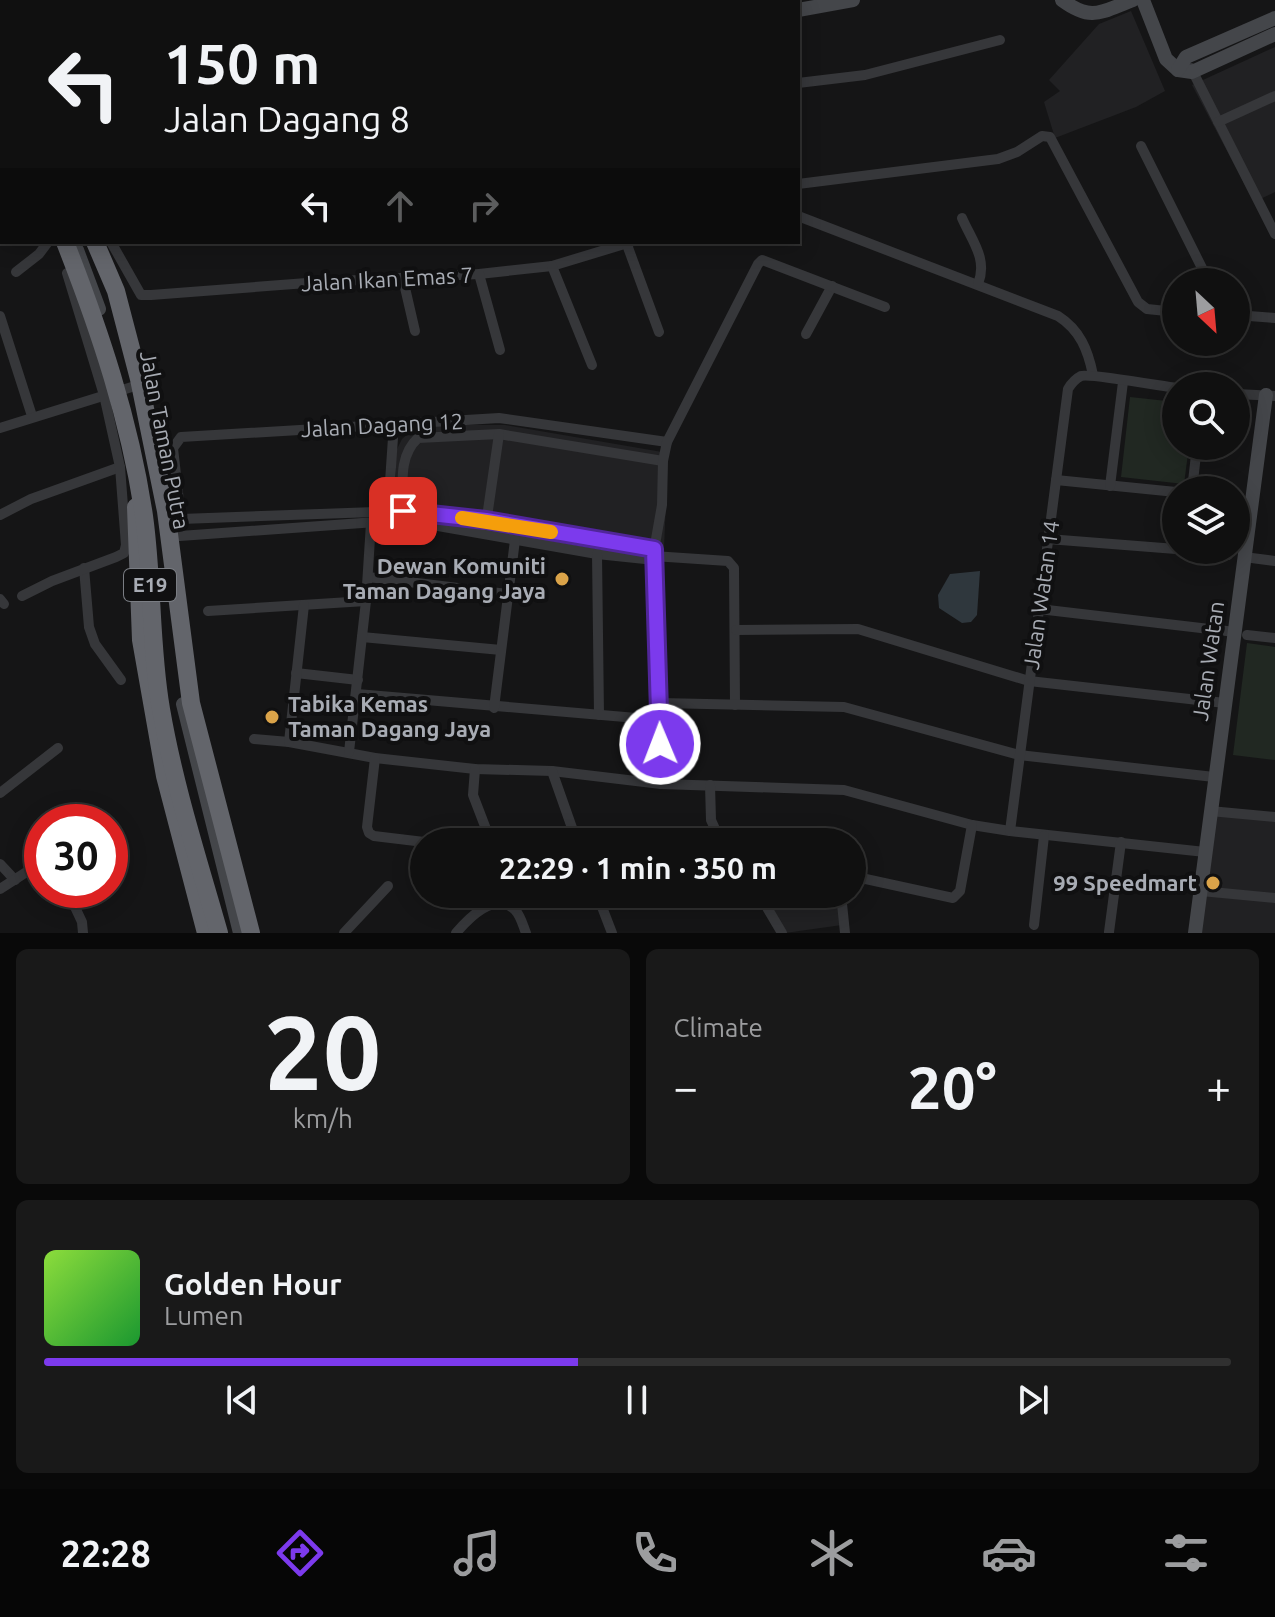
<!DOCTYPE html>
<meta charset="utf-8">
<style>
body{margin:0;font-family:Ubuntu,sans-serif;background:#191919;color:#f1f3f6;height:100vh;display:flex;flex-direction:column;font-size:30px;white-space:nowrap}
*{box-sizing:border-box;margin:0}
p{font-size:26px;color:#9c9d9f}
.icon{flex:none;width:44px;height:44px;fill:none;stroke:currentColor;stroke-width:2;stroke-linecap:round;stroke-linejoin:round}
.map{position:relative;height:933px;overflow:hidden}
.drawer{display:flex;flex-direction:column;gap:16px;padding:16px;background:#090909;flex:1}
.drawer>*{flex:none}
.guide{position:absolute;left:0px;top:0px;width:800px;height:244px;box-shadow:0 4px 20px #0003,0 0 0 2px #303030;background:#101010;color:#f1f3f6;overflow:hidden}
.needle{width:52px;rotate:154deg}
.tools{position:absolute;left:1162px;top:268px;display:grid;gap:16px}
.tools a{display:grid;place-items:center;width:88px;height:88px;border-radius:50%;background:#101010;box-shadow:0 4px 20px #0003,0 0 0 2px #303030;font-size:40px}
.speed{position:absolute;left:24px;top:804px;display:flex;gap:16px;font-size:40px;font-weight:700;text-align:center}
.speed>*{display:grid;place-content:center;width:104px;height:104px;border-radius:50%;background:#101010;box-shadow:0 4px 20px #0003,0 0 0 2px #303030;line-height:1}
.speed .limit{border:12px solid #d22;background:#fff;color:#111}
.pin{position:absolute;display:grid;place-items:center;width:68px;height:68px;color:#fff;margin:-34px;border-radius:16px;box-shadow:0 4px 12px #0006}
.me{position:absolute;width:88px;margin:-44px;rotate:359deg;stroke-linejoin:round;filter:drop-shadow(0 0 6px #0008)}
.turn{display:flex;align-items:center;gap:28px;height:168px;padding:0 32px;font-size:36px}
.turn .icon{width:104px;height:104px;stroke-width:2.5}
.turn b{display:block;font-size:56px;line-height:68px}
.lanes{display:flex;align-items:center;height:76px;padding:0 32px;background:#0003;justify-content:center;gap:40px;direction:ltr}
.lanes .off{opacity:.35}
.big{font-size:60px;font-weight:700;line-height:1.1}
.drawer .tile{flex:1;display:flex;flex-direction:column;justify-content:center;gap:12px;min-width:0;padding:0 28px;border-radius:12px;background:#191919}
.drawer .dial{align-items:center;gap:0}
.dial b{font-size:104px;line-height:1}
.song{display:flex;align-items:center;gap:24px}
.cover{width:96px;height:96px;border-radius:12px;background:linear-gradient(135deg,hsl(90 70% 55%),hsl(130 70% 35%))}
.played{height:8px;border-radius:4px;background:linear-gradient(90deg,#7c3aed 45%,#303030 45%)}
.keys{display:flex;justify-content:space-around;direction:ltr}
.heat{display:flex;justify-content:space-between;align-items:center;font-size:44px;direction:ltr}
.drawer .tiles{flex:1;display:grid;gap:16px;grid-template-columns:1fr 1fr}
.tile:last-child{grid-column:span 2}
.trip{position:absolute;left:410px;top:828px;width:456px;height:80px;border-radius:40px;background:#101010;box-shadow:0 4px 20px #0003,0 0 0 2px #303030;font-weight:700;line-height:80px;text-align:center}
.dock{display:flex;height:128px;justify-content:space-around;align-items:center;background:#060606;color:#9c9d9f}
.dock .icon{width:56px;height:56px}
.dock .active{color:#7c3aed}
.dock b{font-size:36px;color:#f1f3f6}
.map>svg:first-child{display:block}
.built{fill:#212123}
.green{fill:#212822}
.water{fill:#2f373d}
.lines{fill:none;stroke-linecap:round;stroke-linejoin:round}
.street{stroke:#36373a;stroke-width:10}
.secondary{stroke:#44464a;stroke-width:14}
.highway{stroke:#63656b;stroke-width:18}
.highway-bridge{stroke:#63656b;stroke-width:18}
.route-casing{stroke:#51269a;stroke-width:20}
.route{stroke:#7c3aed;stroke-width:14}
.slow{stroke:#f59e0b;stroke-width:14}
.poi-dot{fill:#daa349;stroke:#101011;stroke-width:3}
.labels{text-anchor:middle;stroke-width:8;stroke-linejoin:round;paint-order:stroke}
.shield{fill:#101011;stroke:#7a7d83;stroke-width:2}
.shield-label{font-size:20px;font-weight:bold;fill:#a8acb4}
.street-label{font-size:22px;fill:#a8acb4;stroke:#101011}
.poi-label{font-size:22px;font-weight:bold;fill:#a8acb4;stroke:#101011;text-anchor:end}
</style>
<div class="map">
<svg width="1275" height="933" viewBox="0 0 1275 933">
<rect width="100%" height="100%" fill="#151516"/>
<g class="built">
<path d="M1131 11 1165 91 1136 107 1055 138 1044 102 1060 91 1049 80 1099 24Z"/>
<path d="M1275 47V192L1254 202 1192 85Z"/>
<path d="M435 425H505L668 453 664 549 644 552 473 524 396 515V451L402 439 415 428Z"/>
<path d="M1215 814 1275 820V933H1200Z"/>
<path d="M838 894 842 925 785 933 770 906 790 896Z"/>
</g>
<g class="green">
<path d="M1130 397 1176 402V446H1189L1184 484 1121 477Z"/>
<path d="M1247 643 1275 647V760L1233 755Z"/>
</g>
<path class="water" d="M980 571 977 615 971 622 962 623 939 608 938 595 950 574Z"/>
<g class="lines">
<g class="street">
<path d="M10 0 11 2"/>
<path d="M322 0 323 2"/>
<path d="M82 2 85 0"/>
<path d="M238 2 241 0"/>
<path d="M381 2 385 0"/>
<path d="M0 67V68"/>
<path d="M1191 68 1275 234"/>
<path d="M798 83 865 75 1000 40"/>
<path d="M0 116 2 120"/>
<path d="M1218 122 1275 96"/>
<path d="M1141 146 1209 282"/>
<path d="M798 184 998 159 1017 152 1042 136 1050 137 1138 302 1147 309 1176 312"/>
<path d="M798 216 1058 316C1080 330 1088 350 1093 375"/>
<path d="M962 218C972 241 988 259 978 284"/>
<path d="M111 242 141 295H151L320 282 479 274 552 266 631 242"/>
<path d="M626 242 659 332"/>
<path d="M552 266 592 365"/>
<path d="M16 272 39 254 48 242"/>
<path d="M479 274 500 350"/>
<path d="M403 279 415 331"/>
<path d="M1236 315 1275 318"/>
<path d="M0 316 32 416"/>
<path d="M806 334 832 286"/>
<path d="M1236 394 1275 396"/>
<path d="M0 428 135 386"/>
<path d="M1056 480 1176 492"/>
<path d="M1110 486 1123 382"/>
<path d="M1192 490 1197 446"/>
<path d="M388 511 394 423"/>
<path d="M403 511C403 485 398 456 418 438L499 434 663 461"/>
<path d="M0 515 31 499 120 467"/>
<path d="M486 524 499 434"/>
<path d="M167 532 180 536 404 520 597 554 645 559 653 556 728 561 734 568 735 705"/>
<path d="M1048 539 1176 549"/>
<path d="M654 549 486 520 403 511 181 519 173 448 181 437 499 418 667 442"/>
<path d="M1186 550 1228 555"/>
<path d="M597 554 599 715"/>
<path d="M1244 557 1275 561"/>
<path d="M84 568 89 627 95 644 121 680"/>
<path d="M368 577 507 594"/>
<path d="M22 596 52 581 116 557 124 553 126 545 120 467 104 395 67 273"/>
<path d="M0 599 4 604"/>
<path d="M1039 609 1235 632"/>
<path d="M208 611 366 601"/>
<path d="M736 630 858 629 1029 681 1225 703"/>
<path d="M1247 635 1275 638"/>
<path d="M362 637 501 650"/>
<path d="M296 673 358 680"/>
<path d="M357 694 660 720"/>
<path d="M660 703 844 707 1019 755 1214 777"/>
<path d="M494 708 515 540"/>
<path d="M254 739 289 742 375 758 475 769 552 771 661 784 844 790 972 825 1010 831 1205 852"/>
<path d="M289 742 304 605"/>
<path d="M349 752 366 601 371 523"/>
<path d="M375 758 367 827 369 833 374 836 424 842"/>
<path d="M475 769 473 795 491 842"/>
<path d="M552 771 577 842"/>
<path d="M661 784 653 556 662 505 663 461 667 442 758 264 762 260 885 307"/>
<path d="M710 785 711 820 721 842"/>
<path d="M0 793 58 748"/>
<path d="M1210 811 1275 817"/>
<path d="M1010 831 1068 389C1071 384 1075 379 1081 376 1089 373 1161 386 1176 388"/>
<path d="M0 864 15 880"/>
<path d="M852 876 953 898 960 891 972 825"/>
<path d="M0 889 42 862"/>
<path d="M67 890 82 922 83 933"/>
<path d="M1201 891 1275 898"/>
<path d="M597 894 612 933"/>
<path d="M759 894 782 933"/>
<path d="M841 894 845 933"/>
<path d="M766 905 787 894"/>
<path d="M1034 925 1044 836"/>
<path d="M1109 932 1121 842"/>
<path d="M344 933 388 886"/>
<path d="M456 933C468 919 495 890 515 910 521 916 523 926 526 933"/>
</g>
<g class="secondary">
<path d="M710 0 713 2"/>
<path d="M1062 0C1092 22 1101 12 1133 0"/>
<path d="M1143 0 1166 59 1178 70 1192 72 1275 34"/>
<path d="M798 10 853 0"/>
<path d="M1178 70 1186 57 1275 18"/>
<path d="M77 250 99 309"/>
<path d="M183 704 240 933"/>
<path d="M1195 933 1266 395"/>
</g>
<g class="highway">
<path d="M0 20 2 25"/>
<path d="M0 77 2 82"/>
<path d="M136 507 141 640 165 776 206 933"/>
</g>
<g class="highway-bridge">
<path d="M65 242C100 331 130 421 144 516 153 580 150 646 161 709 174 785 198 859 219 933"/>
<path d="M95 242 116 291 139 379 166 511 191 703 251 933"/>
</g>
</g>
<g class="lines">
<defs>
<path id="route" d="M403 511 486 520 654 549 660 744"/>
</defs>
<use href="#route" class="route-casing"/>
<use href="#route" class="route"/>
<path class="slow" d="M462 518 551 532"/>
</g>
<g class="poi-dot">
<circle cx="562" cy="579" r="8"/>
<circle cx="272" cy="717" r="8"/>
<circle cx="1213" cy="883" r="8"/>
</g>
<g class="labels">
<rect class="shield" x="124" y="569" width="52" height="32" rx="6"/>
<g class="shield-label">
<text x="150" y="592">E19</text>
</g>
<g class="street-label">
<text transform="translate(387 279) rotate(-3)" y="8">Jalan Ikan Emas 7</text>
<text transform="translate(382 425) rotate(-3)" y="8">Jalan Dagang 12</text>
<text transform="translate(165 440) rotate(79)" y="8">Jalan Taman Putra</text>
<text transform="translate(1041 595) rotate(-82)" y="8">Jalan Watan 14</text>
<text transform="translate(1208 661) rotate(-82)" y="8">Jalan Watan</text>
</g>
<g class="poi-label">
<text x="546" y="574">Dewan Komuniti<tspan x="546" dy="25">Taman Dagang Jaya</tspan></text>
<text x="288" y="712" text-anchor="start">Tabika Kemas<tspan x="288" dy="25">Taman Dagang Jaya</tspan></text>
<text x="1197" y="891">99 Speedmart</text>
</g>
</g>
</svg>
<div class="tools">
<a><svg class="needle" viewBox="-14 -14 28 28"><path d="M0-13l5 13h-10z" fill="#e53935"/><path d="M0 13l5-13h-10z" fill="#9c9d9f"/></svg></a>
<a><svg class="icon" aria-label="search" viewBox="0 0 24 24"><circle cx="10" cy="10" r="6"/><path d="M15 15l6 6"/></svg></a>
<a><svg class="icon" aria-label="layers" viewBox="0 0 24 24"><path d="M12 4l9 5-9 5-9-5zM3 14l9 5 9-5"/></svg></a>
</div>
<div class="speed"><div class="limit">30</div></div>
<div class="pin" style="left:403px;top:511px;background:#d93025"><svg class="icon" aria-label="arrive" viewBox="0 0 24 24"><path d="M6 21V4h12l-3 4 3 4H6"/></svg></div>
<svg class="me" style="left:660px;top:744px" viewBox="-20 -20 40 40"><circle r="17" fill="#7c3aed" stroke="#fff" stroke-width="3"/><path d="M0-11L8 9 0 5-8 9z" fill="#fff"/></svg>
<div class="trip">22:29 · 1 min · 350 m</div>
<div class="guide">
<div class="turn"><svg class="icon" aria-label="left" viewBox="0 0 24 24"><path d="M17 20v-9H6M10 6l-5 5 5 5"/></svg><div><b>150 m</b>Jalan Dagang 8</div></div>
<div class="lanes"><svg class="icon" aria-label="left" viewBox="0 0 24 24"><path d="M17 20v-9H6M10 6l-5 5 5 5"/></svg><svg class="icon off" aria-label="ahead" viewBox="0 0 24 24"><path d="M12 20V5M6 11l6-6 6 6"/></svg><svg class="icon off" aria-label="right" viewBox="0 0 24 24"><path d="M7 20v-9h11M14 6l5 5-5 5"/></svg></div>
</div>
</div>
<section class="drawer">
<div class="tiles">
<div class="tile dial"><b>20</b><p>km/h</p></div>
<div class="tile"><p>Climate</p>
<div class="heat"><a>−</a><b class="big">20°</b><a>+</a></div>
</div>
<div class="tile">
<div class="song"><i class="cover"></i><div><b>Golden Hour</b><p>Lumen</p></div></div>
<div class="played"></div>
<div class="keys"><svg class="icon" aria-label="previous" viewBox="0 0 24 24"><path d="M18 5L8 12l10 7zM5 5v14"/></svg><svg class="icon" aria-label="pause" viewBox="0 0 24 24"><path d="M8 5v14M16 5v14"/></svg><svg class="icon" aria-label="next" viewBox="0 0 24 24"><path d="M6 5l10 7-10 7zM19 5v14"/></svg></div>
</div>
</div>
</section>
<nav class="dock">
<b>22:28</b>
<svg class="icon active" aria-label="directions" viewBox="0 0 24 24"><path d="M12 3l9 9-9 9-9-9zM9 14v-3h6M13 9l2 2-2 2"/></svg>
<svg class="icon" aria-label="music" viewBox="0 0 24 24"><path d="M9 18V5l10-2v13"/><circle cx="6" cy="18" r="3"/><circle cx="16" cy="16" r="3"/></svg>
<svg class="icon" aria-label="phone" viewBox="0 0 24 24"><path d="M5 4h4l2 5-3 2q2 4 5 5l2-3 5 2v4C11 20 4 13 5 4z"/></svg>
<svg class="icon" aria-label="climate" viewBox="0 0 24 24"><path d="M12 3v18M4 7l16 10M4 17L20 7"/></svg>
<svg class="icon" aria-label="car" viewBox="0 0 24 24"><path d="M5 17H2v-5l4-1 3-4h7l3 4 3 1v5h-3M9 17h6M6 11h13"/><circle cx="7" cy="17" r="2"/><circle cx="17" cy="17" r="2"/></svg>
<svg class="icon" aria-label="filters" viewBox="0 0 24 24"><path d="M4 7h16M4 17h16"/><circle cx="9" cy="7" r="2"/><circle cx="15" cy="17" r="2"/></svg>
</nav>
